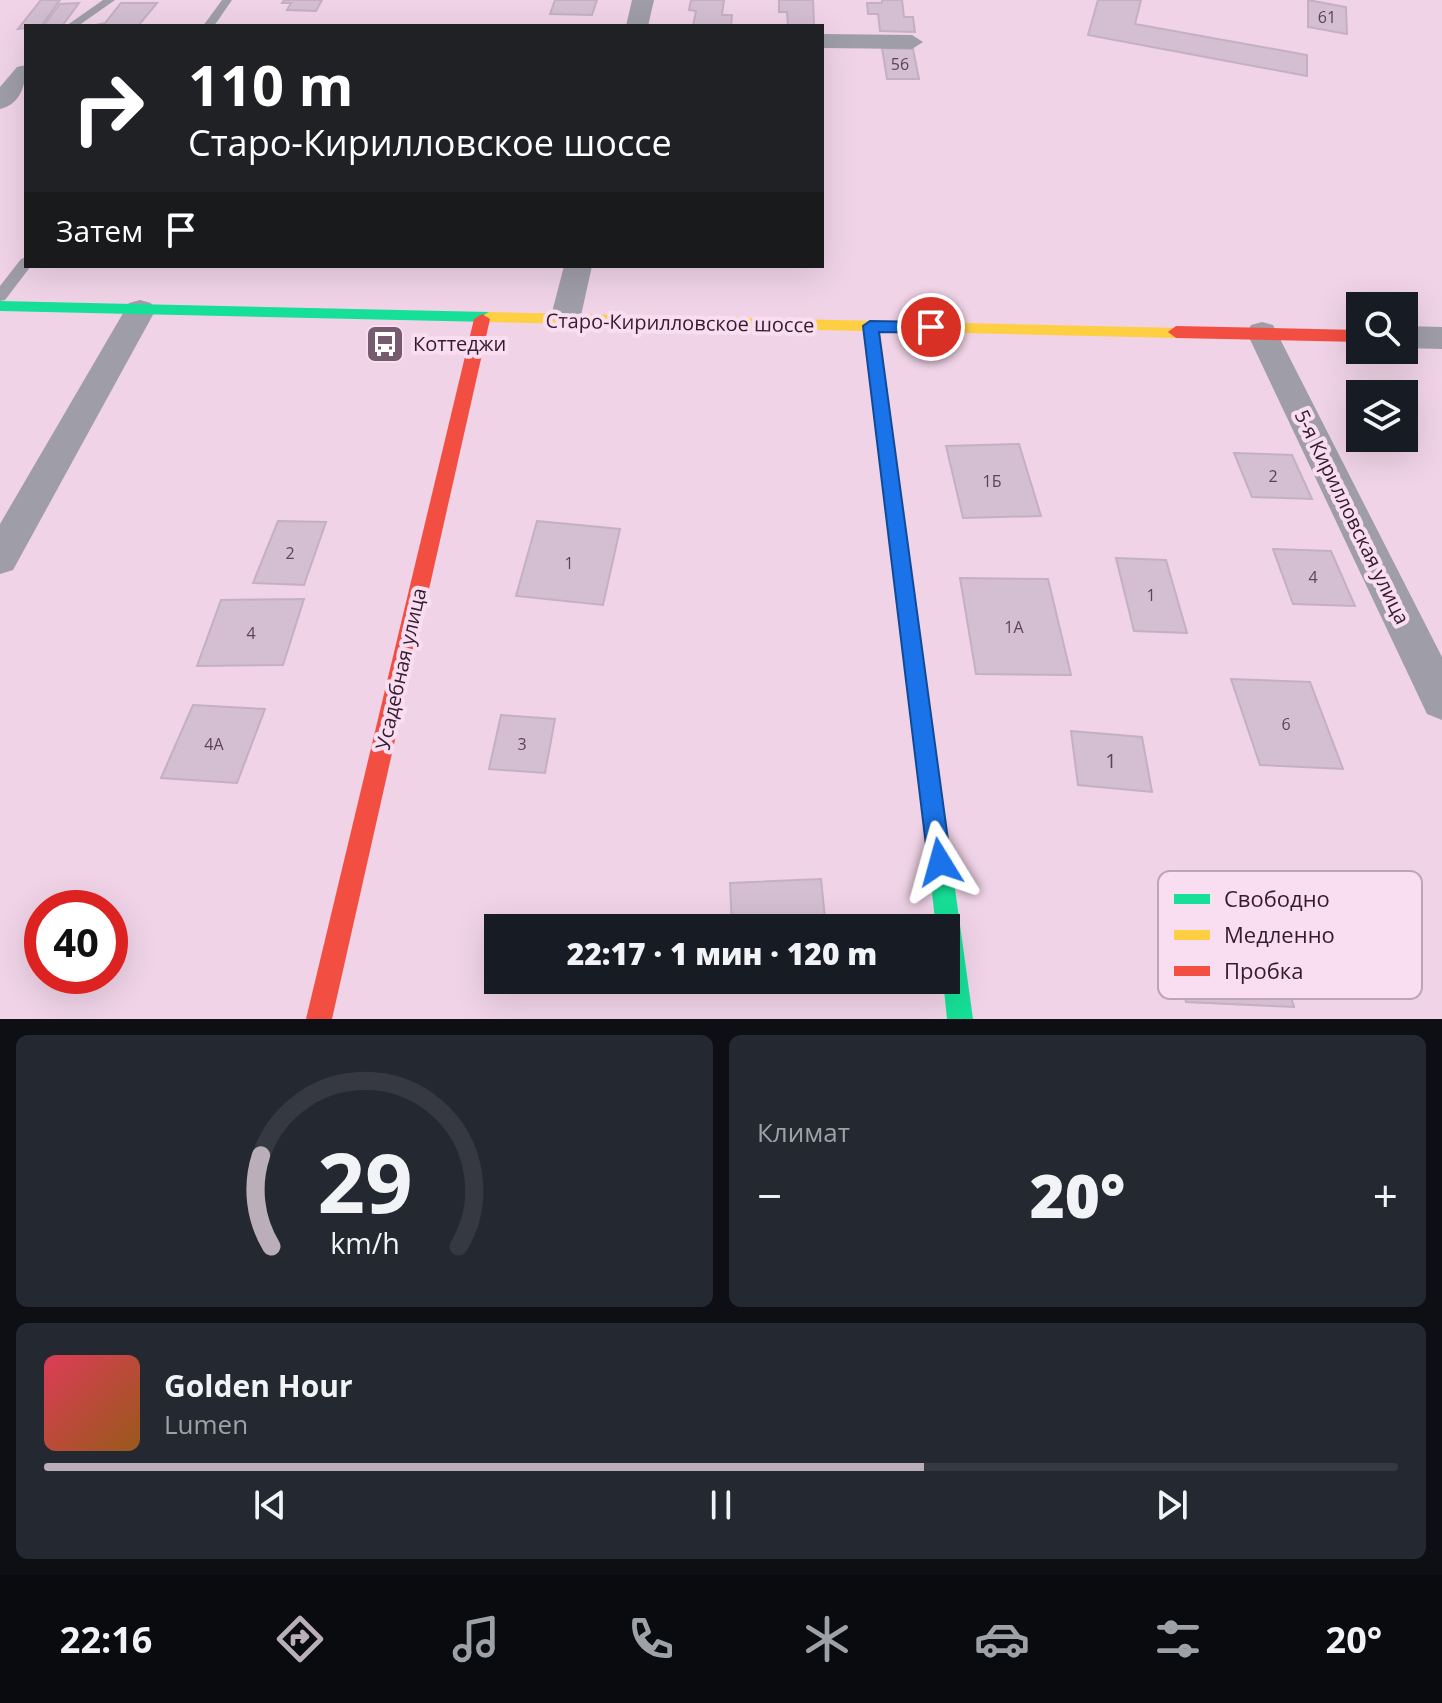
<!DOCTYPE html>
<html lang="ru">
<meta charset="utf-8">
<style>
body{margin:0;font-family:"Open Sans",sans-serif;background:#242831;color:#f1f3f6;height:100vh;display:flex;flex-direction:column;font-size:30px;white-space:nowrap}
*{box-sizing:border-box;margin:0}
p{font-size:26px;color:#9ea1a6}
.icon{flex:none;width:44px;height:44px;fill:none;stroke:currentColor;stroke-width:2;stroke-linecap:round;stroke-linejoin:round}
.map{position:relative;height:1019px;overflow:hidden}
.details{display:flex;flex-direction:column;gap:16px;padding:16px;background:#0d0f14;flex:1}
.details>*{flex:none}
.banner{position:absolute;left:24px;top:24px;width:800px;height:244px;border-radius:0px;box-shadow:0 8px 32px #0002;background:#202124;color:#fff;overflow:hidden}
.tools{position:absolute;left:1346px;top:292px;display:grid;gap:16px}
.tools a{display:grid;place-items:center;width:72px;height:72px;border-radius:0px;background:#171b24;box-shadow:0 8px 32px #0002;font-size:40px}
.speed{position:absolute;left:24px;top:890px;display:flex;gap:16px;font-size:40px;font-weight:700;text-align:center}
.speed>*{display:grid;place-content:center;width:104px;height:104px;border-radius:50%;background:#171b24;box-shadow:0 8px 32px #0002;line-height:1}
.speed .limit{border:12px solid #d22;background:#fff;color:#111}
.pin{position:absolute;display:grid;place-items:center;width:68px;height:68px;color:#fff;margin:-34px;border:4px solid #fff;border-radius:50%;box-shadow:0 2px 8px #0007}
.me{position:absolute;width:88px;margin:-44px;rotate:352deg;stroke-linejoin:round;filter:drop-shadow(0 0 6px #0008)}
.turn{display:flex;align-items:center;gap:28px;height:168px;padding:0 32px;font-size:36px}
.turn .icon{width:104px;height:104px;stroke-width:2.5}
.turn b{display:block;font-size:56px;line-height:68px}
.then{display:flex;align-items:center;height:76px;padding:0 32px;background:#0003;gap:16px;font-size:30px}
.big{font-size:60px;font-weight:800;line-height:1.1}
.details .card{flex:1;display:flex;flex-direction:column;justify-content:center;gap:12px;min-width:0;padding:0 28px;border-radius:12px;background:#242831}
.details .dial{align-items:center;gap:0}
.dial svg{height:208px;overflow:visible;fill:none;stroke:#363941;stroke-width:7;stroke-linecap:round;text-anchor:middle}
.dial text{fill:#f1f3f6;stroke:none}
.song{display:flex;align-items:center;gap:24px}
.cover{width:96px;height:96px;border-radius:12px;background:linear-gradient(135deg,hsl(350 70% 55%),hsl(30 70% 35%))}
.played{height:8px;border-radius:4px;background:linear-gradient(90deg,#baafb9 65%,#363941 65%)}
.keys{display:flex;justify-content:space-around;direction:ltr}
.heat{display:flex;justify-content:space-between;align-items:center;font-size:44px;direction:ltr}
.details .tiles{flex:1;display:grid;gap:16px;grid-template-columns:1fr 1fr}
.card:last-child{grid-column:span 2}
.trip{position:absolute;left:484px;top:914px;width:476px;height:80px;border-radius:0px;background:#171b24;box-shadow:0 8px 32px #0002;font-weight:800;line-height:80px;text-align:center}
.tab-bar{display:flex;height:128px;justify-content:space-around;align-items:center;background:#090b0e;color:#9ea1a6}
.tab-bar .icon{width:56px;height:56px}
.tab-bar .active{color:#baafb9}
.tab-bar b{font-size:36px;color:#f1f3f6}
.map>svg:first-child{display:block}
.building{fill:#d3bed2;stroke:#c5afc4;stroke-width:2}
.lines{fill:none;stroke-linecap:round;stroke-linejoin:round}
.lane{fill:#9f9da8;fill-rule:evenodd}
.street{fill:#9f9da8;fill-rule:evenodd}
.fast{fill:#16e098;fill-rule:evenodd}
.slow{fill:#ffcf43;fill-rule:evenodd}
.jam{fill:#f24e42;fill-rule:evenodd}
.route{fill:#1a73e8;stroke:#114b97;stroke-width:2}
.labels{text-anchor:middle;stroke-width:8;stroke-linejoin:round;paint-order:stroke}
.number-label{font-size:16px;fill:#5c4456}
.street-label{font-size:20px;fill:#341b2d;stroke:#f9ddf0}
.poi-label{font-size:20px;fill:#341b2d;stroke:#f9ddf0;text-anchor:start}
.near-number-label{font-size:20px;fill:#5c4456}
.key{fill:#f9ddf0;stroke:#bea3b6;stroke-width:2}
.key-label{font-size:22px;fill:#341b2d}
</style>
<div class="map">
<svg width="1442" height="1019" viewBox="0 0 1442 1019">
<rect width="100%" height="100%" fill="#f0d3e7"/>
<g class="building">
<path d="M41 0H60L41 26 18 29Z"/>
<path d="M284 0H322L316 11 287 10 291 3H282Z"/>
<path d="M555 0H597L592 15 550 14Z"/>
<path d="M691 0H724L722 15H732L731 26H693L696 11 689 10Z"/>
<path d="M779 0H813L814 26H788L787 12H779Z"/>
<path d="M882 0H902L904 17H913L915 32 880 31 878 14H868L867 3H882Z"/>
<path d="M1098 0H1141L1135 24 1307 55V76L1088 35Z"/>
<path d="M1308 0 1346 7 1347 34 1308 27Z"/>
<path d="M79 3 62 26H43L60 4Z"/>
<path d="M121 3H157L138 26H91L105 23Z"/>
<path d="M882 48 913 49 919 79H887Z"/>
<path d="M1019 444 1041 516 963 518 946 446Z"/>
<path d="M1234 453 1292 455 1312 499 1252 497Z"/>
<path d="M278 521 326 522 304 585 253 583Z"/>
<path d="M537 521 620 529 603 605 516 596Z"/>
<path d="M1273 549 1331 551 1355 606 1293 604Z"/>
<path d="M1116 558 1166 560 1187 633 1134 631Z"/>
<path d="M960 578 1048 579 1071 675 976 674Z"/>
<path d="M304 599 283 665 197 666 221 600Z"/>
<path d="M1231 679 1310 682 1343 769 1260 765Z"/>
<path d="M193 705 265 709 237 783 161 778Z"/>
<path d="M501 715 555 719 545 773 489 769Z"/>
<path d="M1071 731 1142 737 1152 792 1078 785Z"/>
<path d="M821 879 826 928H732L730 883Z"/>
<path d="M1173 944 1277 949 1294 1007 1186 1002Z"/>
</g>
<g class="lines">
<g class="lane">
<path d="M103 0H115L78 26H66Z"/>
<path d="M222 0H232L214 26H203Z"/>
<path d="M26 257V266H31L5 300 0 301V286L21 259Z"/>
</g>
<g class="street">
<path d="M632 0H654L648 26H626Z"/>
<path d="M822 34 912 35 923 42 912 49 822 48Z"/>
<path d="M26 65C26 84 21 104 0 109V87L17 67Z"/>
<path d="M564 266H592L580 320 576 328 565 331 554 328 550 320Z"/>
<path d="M140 300 151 303 155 311 13 570 0 574V524L129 303Z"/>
<path d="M1262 322 1273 325 1277 333 1442 657V720L1427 714 1247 333 1251 325Z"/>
<path d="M1404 326 1442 327V349L1404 348Z"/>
</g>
<g class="fast">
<path d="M0 301 489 312 497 317 489 322 0 311Z"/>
<path d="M936 820 944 823 947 831 973 1019H947L943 980H946V928H936L925 831 928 823Z"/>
</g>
<path class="slow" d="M489 312 1181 328 1184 332 1176 338 878 331 947 831 944 839 936 842 928 839 925 831 863 331 489 322 481 317Z"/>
<g class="jam">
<path d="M482 314 490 319 332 1019H306L474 319Z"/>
<path d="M1176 326 1360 330V342L1176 338 1168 332Z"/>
</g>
</g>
<path class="route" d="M870 321 931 322 939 327 931 333 879 332 951 862 948 870 940 873 932 870 928 862 863 326Z"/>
<defs>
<symbol id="bus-square" viewBox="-11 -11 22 22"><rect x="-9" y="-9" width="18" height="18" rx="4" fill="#765b6e" stroke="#f9ddf0"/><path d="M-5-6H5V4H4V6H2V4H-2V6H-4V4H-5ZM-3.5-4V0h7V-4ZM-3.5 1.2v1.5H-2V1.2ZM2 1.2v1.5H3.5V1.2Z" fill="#fff"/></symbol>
</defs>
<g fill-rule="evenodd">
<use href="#bus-square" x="363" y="322" width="44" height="44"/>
</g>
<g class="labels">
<g class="number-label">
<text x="1327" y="23">61</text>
<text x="900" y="70">56</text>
<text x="1273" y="482">2</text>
<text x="992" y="487">1Б</text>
<text x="290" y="559">2</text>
<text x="569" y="569">1</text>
<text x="1313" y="583">4</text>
<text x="1151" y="601">1</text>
<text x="1014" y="633">1А</text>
<text x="251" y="639">4</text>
<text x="1286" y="730">6</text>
<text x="214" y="750">4А</text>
<text x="522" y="750">3</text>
</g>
<g class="street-label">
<text transform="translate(680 323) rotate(1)" y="7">Старо-Кирилловское шоссе</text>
<text transform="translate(1352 517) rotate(64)" y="7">5-я Кирилловская улица</text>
<text transform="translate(401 669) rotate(-77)" y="7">Усадебная улица</text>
</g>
<g class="poi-label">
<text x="413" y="351">Коттеджи</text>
</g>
<g class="near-number-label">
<text x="1111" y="768">1</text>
</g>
</g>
<rect x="1158" y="871" width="264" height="128" rx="12" class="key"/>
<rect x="1174" y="894" width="36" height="10" fill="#16e098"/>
<rect x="1174" y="930" width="36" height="10" fill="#ffcf43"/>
<rect x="1174" y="966" width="36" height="10" fill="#f24e42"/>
<g class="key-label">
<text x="1224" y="907">Свободно</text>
<text x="1224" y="943">Медленно</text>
<text x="1224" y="979">Пробка</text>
</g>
</svg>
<div class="tools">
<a><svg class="icon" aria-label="search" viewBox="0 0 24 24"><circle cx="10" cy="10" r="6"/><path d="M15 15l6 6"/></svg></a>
<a><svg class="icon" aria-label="layers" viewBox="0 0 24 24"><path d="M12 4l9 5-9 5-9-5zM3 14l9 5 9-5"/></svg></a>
</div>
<div class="speed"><div class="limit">40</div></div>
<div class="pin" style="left:931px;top:327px;background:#d93025"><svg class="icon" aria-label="arrive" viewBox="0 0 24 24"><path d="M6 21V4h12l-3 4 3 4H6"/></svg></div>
<svg class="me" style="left:940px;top:862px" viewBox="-20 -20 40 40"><path d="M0-17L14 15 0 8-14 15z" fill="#1a73e8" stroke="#fff" stroke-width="4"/></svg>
<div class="trip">22:17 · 1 мин · 120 m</div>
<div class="banner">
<div class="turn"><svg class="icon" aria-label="right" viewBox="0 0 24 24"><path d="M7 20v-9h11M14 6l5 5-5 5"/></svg><div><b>110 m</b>Старо-Кирилловское шоссе</div></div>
<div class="then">Затем<svg class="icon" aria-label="arrive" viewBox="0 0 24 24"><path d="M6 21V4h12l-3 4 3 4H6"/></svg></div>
</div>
</div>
<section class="details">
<div class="tiles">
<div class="card dial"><svg viewBox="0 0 100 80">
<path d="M14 69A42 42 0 1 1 86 69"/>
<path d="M14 69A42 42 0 0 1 10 34" stroke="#baafb9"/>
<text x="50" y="56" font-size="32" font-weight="700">29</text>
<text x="50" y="72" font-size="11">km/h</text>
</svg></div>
<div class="card"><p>Климат</p>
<div class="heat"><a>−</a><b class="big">20°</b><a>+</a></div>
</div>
<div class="card">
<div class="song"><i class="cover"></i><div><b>Golden Hour</b><p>Lumen</p></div></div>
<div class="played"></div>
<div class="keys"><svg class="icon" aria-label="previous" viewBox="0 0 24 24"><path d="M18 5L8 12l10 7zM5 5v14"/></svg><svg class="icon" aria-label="pause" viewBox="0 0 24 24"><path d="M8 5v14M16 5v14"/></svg><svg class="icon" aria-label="next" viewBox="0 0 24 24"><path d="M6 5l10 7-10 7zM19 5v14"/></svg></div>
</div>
</div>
</section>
<nav class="tab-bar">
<b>22:16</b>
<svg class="icon active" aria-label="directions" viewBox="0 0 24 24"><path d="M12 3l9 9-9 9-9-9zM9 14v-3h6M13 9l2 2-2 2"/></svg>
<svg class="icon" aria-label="music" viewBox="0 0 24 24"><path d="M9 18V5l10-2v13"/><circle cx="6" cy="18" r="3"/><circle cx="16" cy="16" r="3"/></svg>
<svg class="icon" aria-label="phone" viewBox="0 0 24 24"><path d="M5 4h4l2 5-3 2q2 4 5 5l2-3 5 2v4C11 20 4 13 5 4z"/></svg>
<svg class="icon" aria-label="climate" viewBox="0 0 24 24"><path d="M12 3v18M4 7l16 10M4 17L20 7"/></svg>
<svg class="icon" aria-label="car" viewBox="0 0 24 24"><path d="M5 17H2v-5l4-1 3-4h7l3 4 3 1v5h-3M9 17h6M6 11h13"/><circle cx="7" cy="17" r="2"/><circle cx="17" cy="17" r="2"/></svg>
<svg class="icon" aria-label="filters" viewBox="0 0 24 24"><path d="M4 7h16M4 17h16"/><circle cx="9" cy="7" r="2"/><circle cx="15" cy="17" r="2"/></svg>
<b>20°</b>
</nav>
